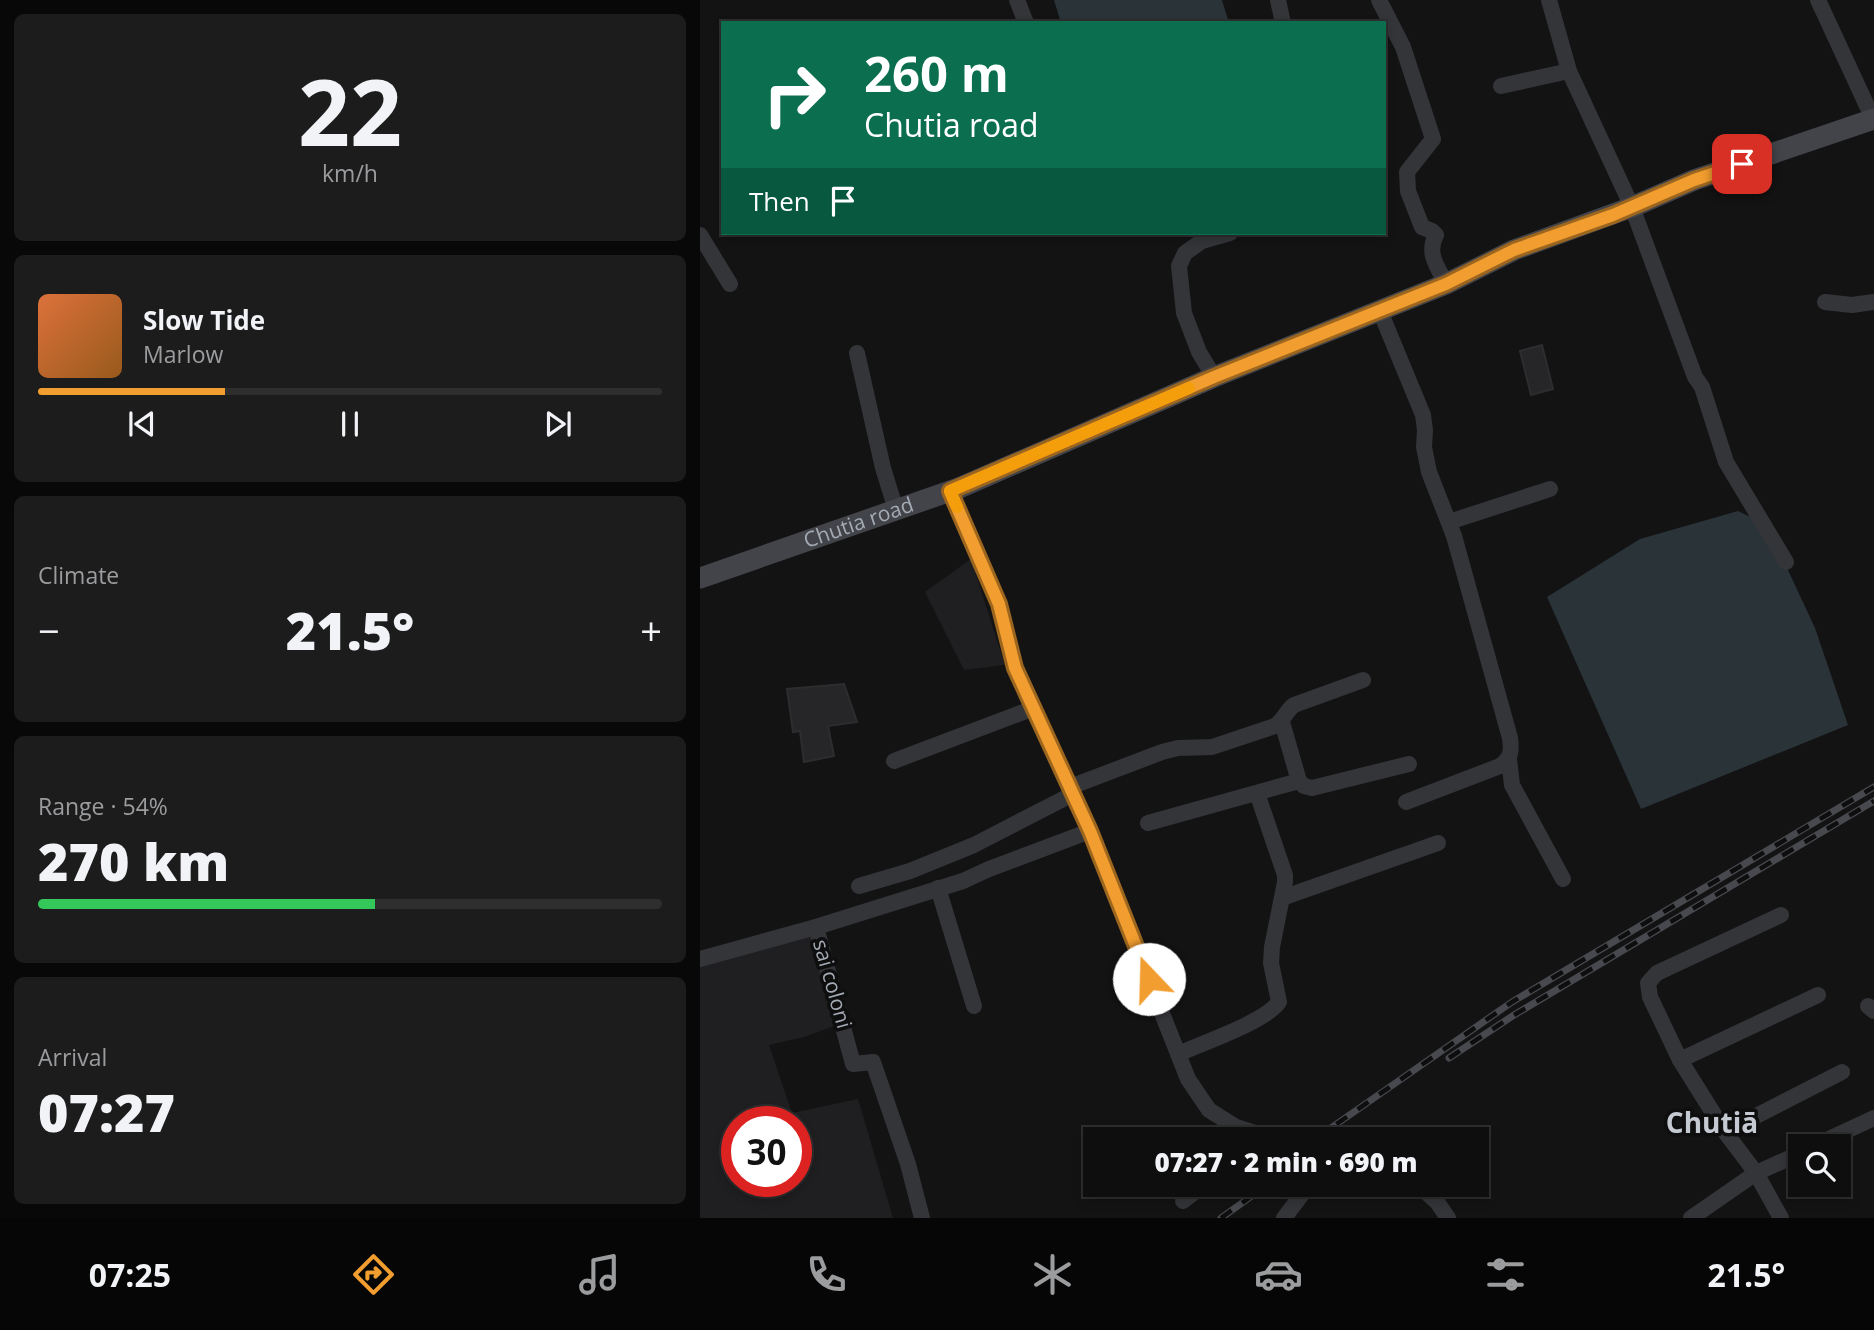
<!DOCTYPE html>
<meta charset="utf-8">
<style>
body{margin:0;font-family:"Open Sans",sans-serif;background:#1c1c1d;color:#f1f3f6;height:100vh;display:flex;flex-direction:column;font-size:26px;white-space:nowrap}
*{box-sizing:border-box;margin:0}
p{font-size:23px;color:#9b9c9e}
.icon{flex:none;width:38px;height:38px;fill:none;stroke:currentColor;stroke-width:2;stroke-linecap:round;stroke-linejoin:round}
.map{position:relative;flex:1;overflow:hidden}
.details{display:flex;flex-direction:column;gap:14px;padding:14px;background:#080808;width:700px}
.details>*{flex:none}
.hud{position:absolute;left:21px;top:21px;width:665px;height:214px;border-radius:0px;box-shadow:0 4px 10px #0003,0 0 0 2px #2e2e2f;background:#0b6e4f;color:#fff;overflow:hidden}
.tools{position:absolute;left:1088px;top:1134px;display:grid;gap:14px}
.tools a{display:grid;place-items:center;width:63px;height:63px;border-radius:0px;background:#0e0e0f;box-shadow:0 4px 10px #0003,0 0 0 2px #2e2e2f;font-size:35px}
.speed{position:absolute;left:21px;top:1106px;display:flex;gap:14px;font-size:35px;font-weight:700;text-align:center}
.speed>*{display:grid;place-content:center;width:91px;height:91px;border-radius:50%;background:#0e0e0f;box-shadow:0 4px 10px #0003,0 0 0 2px #2e2e2f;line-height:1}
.speed .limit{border:10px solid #d22;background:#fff;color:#111}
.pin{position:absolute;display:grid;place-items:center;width:60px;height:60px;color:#fff;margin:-30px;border-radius:14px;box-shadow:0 4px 10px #0006}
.me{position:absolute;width:77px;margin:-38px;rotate:339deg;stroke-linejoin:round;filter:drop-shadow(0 0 5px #0008)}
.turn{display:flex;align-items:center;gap:24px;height:147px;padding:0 28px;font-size:32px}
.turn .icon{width:91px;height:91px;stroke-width:2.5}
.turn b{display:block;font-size:49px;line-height:60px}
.then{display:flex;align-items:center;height:66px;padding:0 28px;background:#0003;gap:14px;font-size:26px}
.big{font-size:52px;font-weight:800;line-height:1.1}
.details .tile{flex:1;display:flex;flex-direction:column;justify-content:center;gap:10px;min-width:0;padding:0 24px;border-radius:10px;background:#1c1c1d}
.details .dial{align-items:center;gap:0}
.dial b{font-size:91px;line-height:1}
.song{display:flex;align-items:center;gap:21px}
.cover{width:84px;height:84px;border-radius:10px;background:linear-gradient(135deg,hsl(20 70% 55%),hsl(30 70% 35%))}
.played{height:7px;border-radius:4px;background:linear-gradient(90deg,#f19d2f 30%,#2e2e2f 30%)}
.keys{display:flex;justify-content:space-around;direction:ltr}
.heat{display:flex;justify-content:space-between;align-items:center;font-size:38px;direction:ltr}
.charge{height:10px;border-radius:5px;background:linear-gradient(90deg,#34c759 54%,#2e2e2f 0)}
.trip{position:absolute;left:383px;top:1127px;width:406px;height:70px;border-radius:0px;background:#0e0e0f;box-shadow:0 4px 10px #0003,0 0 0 2px #2e2e2f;font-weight:800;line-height:70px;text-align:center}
.menu{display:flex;height:112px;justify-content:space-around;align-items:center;background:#060606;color:#9b9c9e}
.menu .icon{width:49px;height:49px}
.menu .active{color:#f19d2f}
.menu b{font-size:32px;color:#f1f3f6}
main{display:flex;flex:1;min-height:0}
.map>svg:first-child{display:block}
.built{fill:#1f1f21;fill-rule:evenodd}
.water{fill:#293338}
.building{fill:#262628;stroke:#2d2d30;stroke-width:2}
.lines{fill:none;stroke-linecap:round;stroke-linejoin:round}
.street{stroke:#343539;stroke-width:16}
.secondary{stroke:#424449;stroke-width:21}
.rail-casing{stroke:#47494e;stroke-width:7}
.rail{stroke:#0e0e0f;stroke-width:4.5;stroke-dasharray:13;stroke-linecap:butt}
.route-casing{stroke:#9d661f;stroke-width:18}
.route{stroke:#f19d2f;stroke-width:12}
.slow{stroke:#f59e0b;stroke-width:12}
.labels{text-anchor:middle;stroke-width:7;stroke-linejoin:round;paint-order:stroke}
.street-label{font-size:21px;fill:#a4abb5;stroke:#0e0e0f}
.district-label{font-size:28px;font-weight:bold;fill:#c5c9d1;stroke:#0e0e0f}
</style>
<main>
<section class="details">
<div class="tile dial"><b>22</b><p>km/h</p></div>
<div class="tile">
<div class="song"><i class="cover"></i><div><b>Slow Tide</b><p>Marlow</p></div></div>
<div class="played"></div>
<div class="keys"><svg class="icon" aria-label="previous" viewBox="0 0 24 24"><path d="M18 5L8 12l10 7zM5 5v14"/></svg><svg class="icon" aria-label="pause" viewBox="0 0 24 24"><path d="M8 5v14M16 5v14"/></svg><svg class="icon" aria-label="next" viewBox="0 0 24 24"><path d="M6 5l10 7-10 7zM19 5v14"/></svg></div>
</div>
<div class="tile"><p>Climate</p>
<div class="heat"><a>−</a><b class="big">21.5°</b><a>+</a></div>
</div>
<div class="tile"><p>Range · 54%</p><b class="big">270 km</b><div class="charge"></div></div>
<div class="tile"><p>Arrival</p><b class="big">07:27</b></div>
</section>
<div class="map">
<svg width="1174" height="1218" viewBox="0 0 1174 1218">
<rect width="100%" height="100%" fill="#131314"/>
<g class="built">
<path d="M271 559 305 665 264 670 225 592Z"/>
<path d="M109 932 137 1025 104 1037 69 1045 92 1113 158 1099 193 1218H0V965ZM37 1122H96V1181H37Z"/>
</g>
<g class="water">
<path d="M354 0H522L529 23H361Z"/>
<path d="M1038 511 1067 525 1115 628 1148 725 941 809 847 597 940 539Z"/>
</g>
<g class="building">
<path d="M842 345 853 389 831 395 820 351Z"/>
<path d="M144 684 157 722 128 726 134 756 104 762 100 731 93 732 87 689Z"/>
</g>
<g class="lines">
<g class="street">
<path d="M317 0 326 23"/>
<path d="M578 0 583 23"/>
<path d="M679 0 703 47 733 139 707 172 708 191 722 227 732 231 736 235C726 254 738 267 746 284"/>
<path d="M849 0 869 71 932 207 995 377 1002 387 1026 462 1086 562"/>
<path d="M1118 0 1173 119"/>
<path d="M801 86 869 71"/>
<path d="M0 235 30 284"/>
<path d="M1125 302 1152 305 1174 302"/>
<path d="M680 311 723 415 725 430 724 447 729 472 754 536 810 738C812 752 811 758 800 766L706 802"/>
<path d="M157 353 183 468 196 510"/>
<path d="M514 377 499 352 484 313 479 266 485 253 502 241 530 233"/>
<path d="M250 491 299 604 315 668 390 831 488 1079 509 1110 536 1127 574 1139"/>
<path d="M749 522 850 489"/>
<path d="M582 722 599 781 604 786 612 788 709 764"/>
<path d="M809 759 812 785 863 879"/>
<path d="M194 761 334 708"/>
<path d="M370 787 462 752 478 748 512 747 575 726C584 720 586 711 594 705L663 680"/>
<path d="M448 823 599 781"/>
<path d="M159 886 210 871 274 845 373 794"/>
<path d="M238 888 274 1006"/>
<path d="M582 898 738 843"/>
<path d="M1081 915 957 973 948 983 950 997 980 1060 1025 1132 1056 1173 1081 1218"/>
<path d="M0 959 116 927"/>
<path d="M1168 1006 1174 1011"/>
<path d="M478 1054C502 1043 565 1022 579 1002L571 963 572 947 585 882V875L557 793"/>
<path d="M980 1060 1118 995"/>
<path d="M1025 1132 1142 1072"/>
<path d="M1114 1146 1174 1118"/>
<path d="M718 1185 737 1202 748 1218"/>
<path d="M483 1201 504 1185"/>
<path d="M222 1218 208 1164 173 1062 153 1064 116 927 263 881 289 869 390 831"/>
<path d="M584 1218 609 1185"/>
<path d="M991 1218 1056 1173 1101 1153"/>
</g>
<path class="secondary" id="s1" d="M0 578 259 488 514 377 746 284 814 250 932 207 994 180 1174 119"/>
<defs>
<g id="rail">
<path d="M749 1058 814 1015 1174 801"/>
<path d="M615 1139 812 1002 1174 787"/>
<path d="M521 1218 567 1185"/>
</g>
</defs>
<use href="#rail" class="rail-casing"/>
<use href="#rail" class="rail"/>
</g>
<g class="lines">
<defs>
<path id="route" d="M449 979 390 831 315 668 299 604 250 491 514 377 746 284 814 250 913 215 994 180 1042 164"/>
</defs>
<use href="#route" class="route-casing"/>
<use href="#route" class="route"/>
<path class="slow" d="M257 507 250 491 489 388"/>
</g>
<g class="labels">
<g class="street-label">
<text dy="7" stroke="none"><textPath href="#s1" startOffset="168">Chutia road</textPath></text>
<text transform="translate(132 984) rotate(74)" y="7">sai coloni</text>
</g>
<g class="district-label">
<text x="1012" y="1133">Chutiā</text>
</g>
</g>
</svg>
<div class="tools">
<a><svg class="icon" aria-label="search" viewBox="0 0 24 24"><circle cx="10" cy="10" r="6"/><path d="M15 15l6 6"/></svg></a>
</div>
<div class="speed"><div class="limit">30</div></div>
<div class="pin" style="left:1042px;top:164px;background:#d93025"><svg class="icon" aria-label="arrive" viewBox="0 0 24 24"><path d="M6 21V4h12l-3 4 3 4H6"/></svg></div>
<svg class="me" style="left:449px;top:979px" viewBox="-20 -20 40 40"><circle r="19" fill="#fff"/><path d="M0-13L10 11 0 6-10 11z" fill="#f19d2f"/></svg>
<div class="trip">07:27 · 2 min · 690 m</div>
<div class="hud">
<div class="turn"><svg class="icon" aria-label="right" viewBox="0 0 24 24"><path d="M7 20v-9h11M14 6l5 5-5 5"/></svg><div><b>260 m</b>Chutia road</div></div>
<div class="then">Then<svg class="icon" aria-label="arrive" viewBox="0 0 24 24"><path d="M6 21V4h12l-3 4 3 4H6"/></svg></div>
</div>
</div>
</main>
<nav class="menu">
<b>07:25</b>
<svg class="icon active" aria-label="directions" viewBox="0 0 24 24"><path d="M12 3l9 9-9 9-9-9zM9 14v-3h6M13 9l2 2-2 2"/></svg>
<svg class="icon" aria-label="music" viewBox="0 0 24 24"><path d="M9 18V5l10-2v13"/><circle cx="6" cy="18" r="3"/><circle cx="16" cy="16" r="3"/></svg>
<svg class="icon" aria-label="phone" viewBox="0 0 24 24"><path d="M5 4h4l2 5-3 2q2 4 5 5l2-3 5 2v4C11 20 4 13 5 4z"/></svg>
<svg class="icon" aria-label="climate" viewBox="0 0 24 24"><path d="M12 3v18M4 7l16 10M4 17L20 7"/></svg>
<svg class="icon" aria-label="car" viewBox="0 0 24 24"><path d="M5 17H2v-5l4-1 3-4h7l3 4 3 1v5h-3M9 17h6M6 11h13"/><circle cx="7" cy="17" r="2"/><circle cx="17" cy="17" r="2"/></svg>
<svg class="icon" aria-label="filters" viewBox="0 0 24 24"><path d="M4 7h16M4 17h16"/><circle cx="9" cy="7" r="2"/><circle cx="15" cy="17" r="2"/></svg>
<b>21.5°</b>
</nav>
